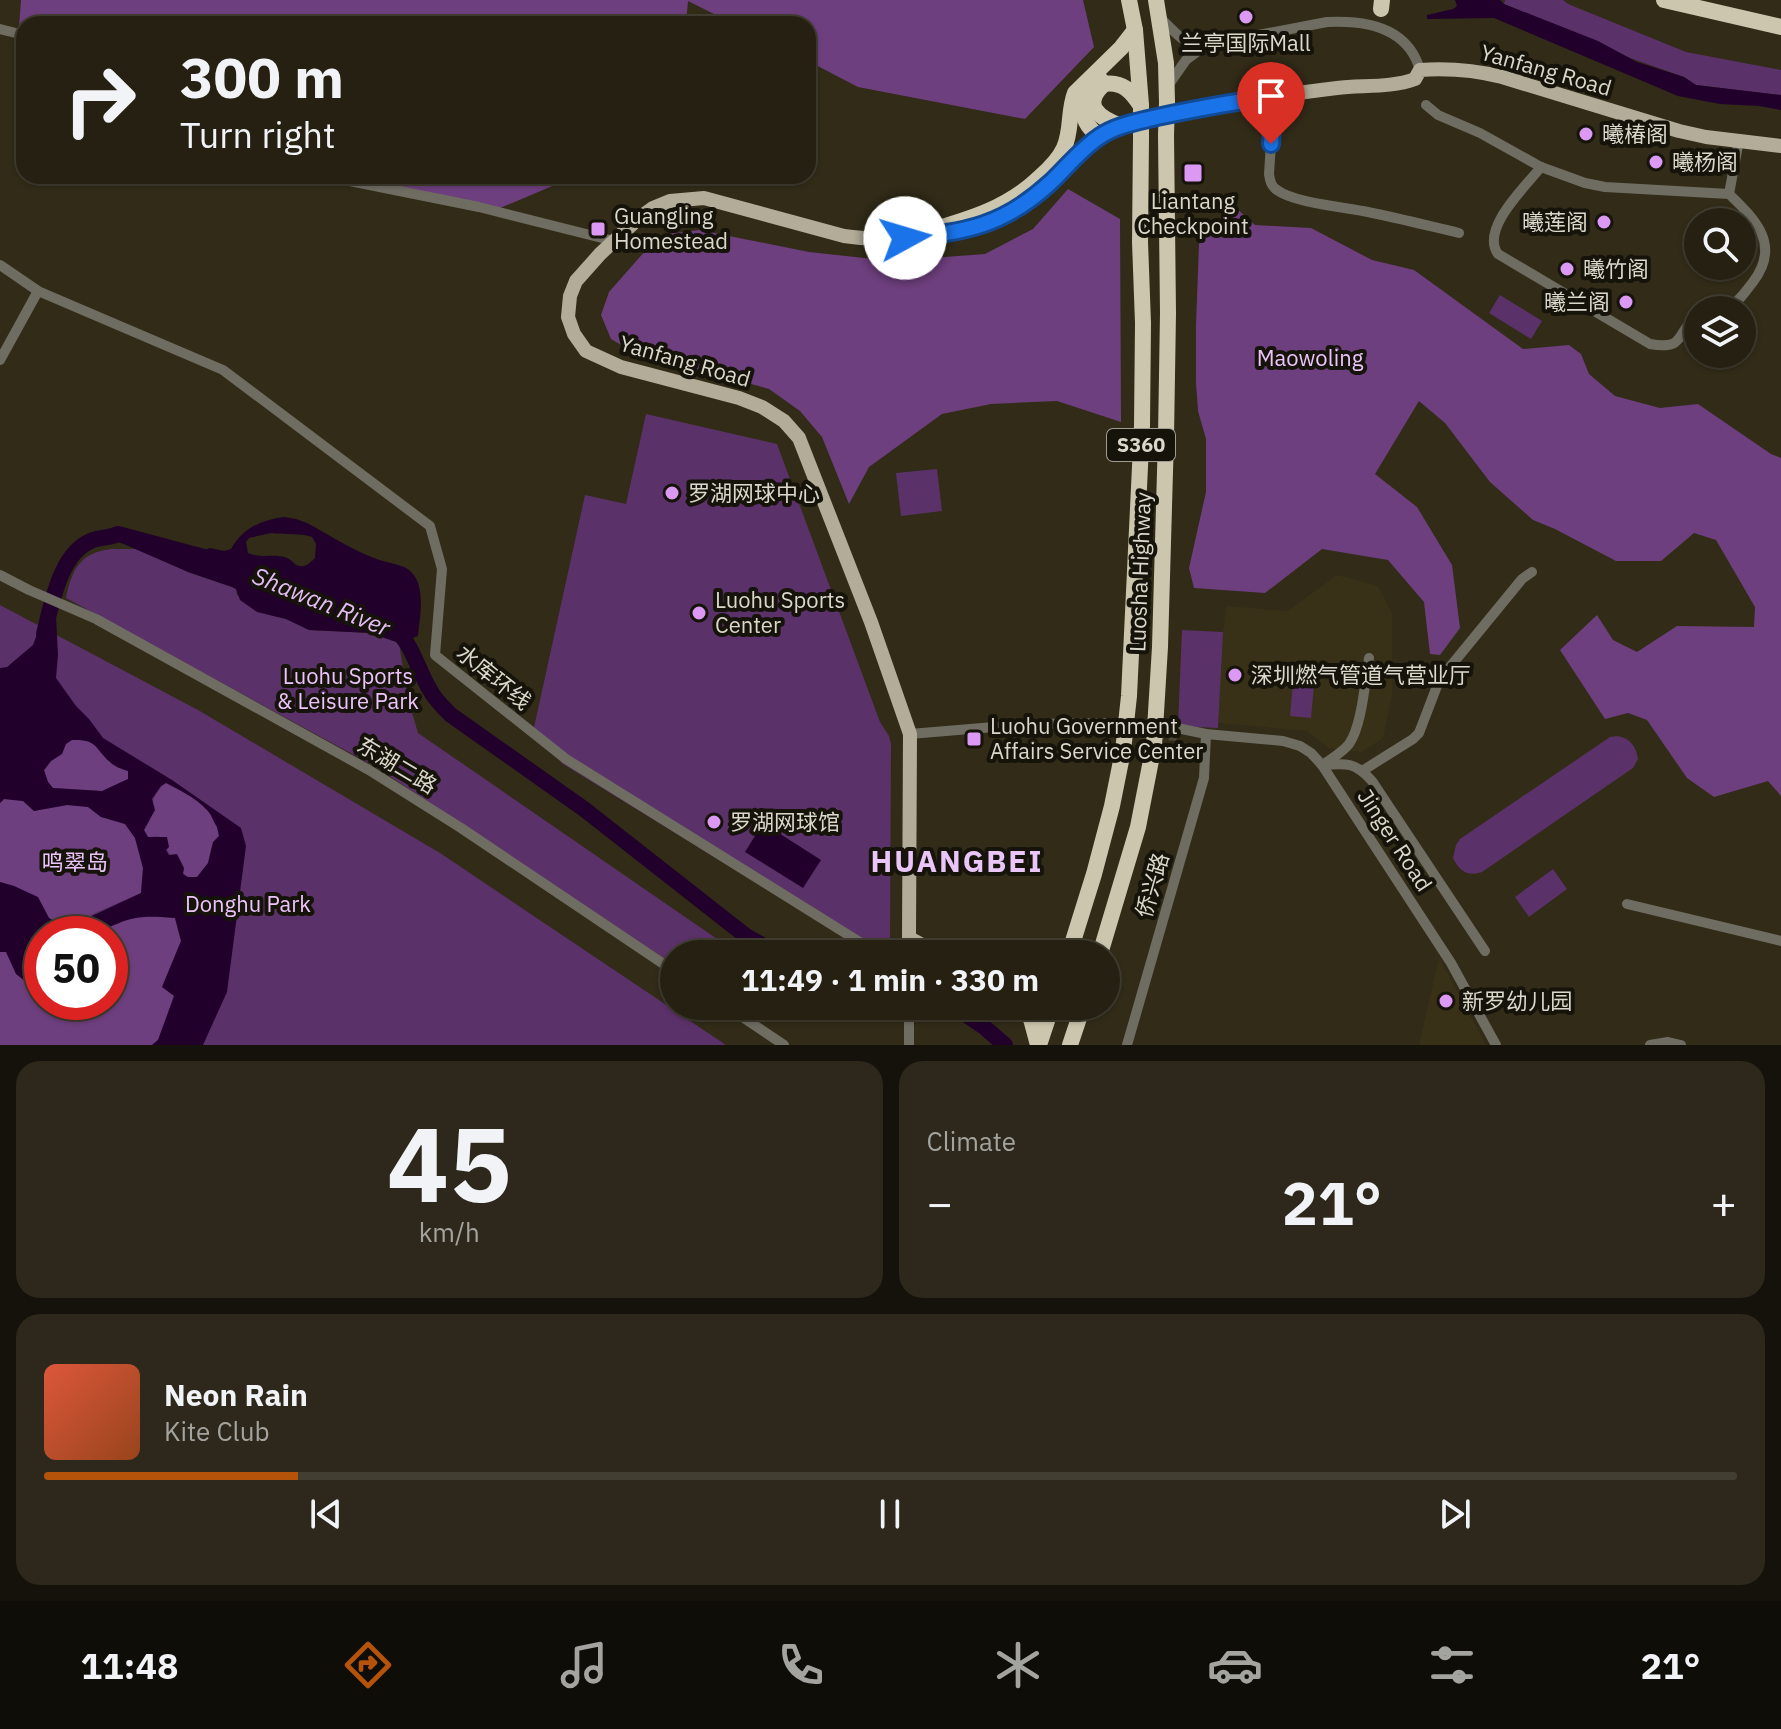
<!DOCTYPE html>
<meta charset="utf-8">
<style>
body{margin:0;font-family:"IBM Plex Sans","Noto Sans SC",sans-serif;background:#2d281b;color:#f1f3f6;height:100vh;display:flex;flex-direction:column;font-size:30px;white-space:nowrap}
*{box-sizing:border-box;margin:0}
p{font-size:26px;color:#a3a39f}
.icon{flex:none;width:44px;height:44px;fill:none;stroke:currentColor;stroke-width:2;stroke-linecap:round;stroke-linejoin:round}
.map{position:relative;height:1045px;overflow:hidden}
.side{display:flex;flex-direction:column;gap:16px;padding:16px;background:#14120a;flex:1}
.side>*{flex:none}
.top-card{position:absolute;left:16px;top:16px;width:800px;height:168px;border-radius:24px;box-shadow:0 2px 6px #0004,0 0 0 2px #423e32;background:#252012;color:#f1f3f6;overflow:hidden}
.controls{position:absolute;left:1684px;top:208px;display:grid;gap:16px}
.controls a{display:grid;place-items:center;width:72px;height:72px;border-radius:50%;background:#252012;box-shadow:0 2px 6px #0004,0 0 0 2px #423e32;font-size:40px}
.speed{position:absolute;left:24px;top:916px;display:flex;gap:16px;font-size:40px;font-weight:700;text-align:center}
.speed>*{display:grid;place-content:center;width:104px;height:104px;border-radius:50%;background:#252012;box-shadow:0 2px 6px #0004,0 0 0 2px #423e32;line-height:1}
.speed .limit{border:12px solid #d22;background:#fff;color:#111}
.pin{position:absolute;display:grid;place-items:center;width:68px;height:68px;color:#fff;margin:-82px -34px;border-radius:50% 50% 50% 0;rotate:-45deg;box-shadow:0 0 8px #0007}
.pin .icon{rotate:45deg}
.me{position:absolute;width:88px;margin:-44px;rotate:84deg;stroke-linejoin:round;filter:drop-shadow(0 0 6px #0008)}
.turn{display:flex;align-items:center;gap:28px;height:168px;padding:0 32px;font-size:36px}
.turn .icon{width:104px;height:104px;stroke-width:2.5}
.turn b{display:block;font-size:56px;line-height:68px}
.big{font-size:60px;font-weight:700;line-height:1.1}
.side .card{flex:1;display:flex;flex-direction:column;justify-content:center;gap:12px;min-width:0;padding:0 28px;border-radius:24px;background:#2d281b}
.side .dial{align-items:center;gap:0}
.dial b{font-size:104px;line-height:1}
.song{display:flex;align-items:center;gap:24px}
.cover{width:96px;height:96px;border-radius:12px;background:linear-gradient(135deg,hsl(10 70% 55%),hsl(20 70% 35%))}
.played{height:8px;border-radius:4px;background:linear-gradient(90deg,#b45309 15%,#423e32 15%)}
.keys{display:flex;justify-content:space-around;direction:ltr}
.heat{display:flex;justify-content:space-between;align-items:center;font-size:44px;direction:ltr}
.side .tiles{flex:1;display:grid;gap:16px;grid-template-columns:1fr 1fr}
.card:last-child{grid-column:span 2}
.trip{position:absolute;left:660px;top:940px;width:460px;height:80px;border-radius:40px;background:#252012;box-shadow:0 2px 6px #0004,0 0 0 2px #423e32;font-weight:700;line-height:80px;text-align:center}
.tab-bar{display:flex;height:128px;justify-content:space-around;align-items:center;background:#0f0d07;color:#a3a39f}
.tab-bar .icon{width:56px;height:56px}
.tab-bar .active{color:#b45309}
.tab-bar b{font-size:36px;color:#f1f3f6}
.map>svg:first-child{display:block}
.built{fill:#393117}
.green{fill:#5b3169;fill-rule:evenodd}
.forest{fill:#6e3f7e}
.water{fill:#21002b;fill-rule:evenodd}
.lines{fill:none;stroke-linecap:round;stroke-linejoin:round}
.river{stroke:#21002b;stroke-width:16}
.minor-tunnel{stroke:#4a4533;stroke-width:10;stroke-dasharray:10 5;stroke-linecap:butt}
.minor{stroke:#6f6c62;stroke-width:10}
.major{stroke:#b2ac99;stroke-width:14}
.highway{stroke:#cdc6ae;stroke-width:16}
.highway-bridge{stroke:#cdc6ae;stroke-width:16}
.route-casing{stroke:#114b97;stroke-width:20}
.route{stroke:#1a73e8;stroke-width:14}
.poi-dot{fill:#dc99f4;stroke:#16130b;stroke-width:3}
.labels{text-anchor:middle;stroke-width:8;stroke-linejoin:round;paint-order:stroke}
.shield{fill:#16130b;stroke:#a09c91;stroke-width:2}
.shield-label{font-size:20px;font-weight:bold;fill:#dbd7cb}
.poi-label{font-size:22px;fill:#dbd7cb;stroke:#16130b;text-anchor:start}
.street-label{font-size:22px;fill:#dbd7cb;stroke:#16130b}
.park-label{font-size:22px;fill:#ecc4fb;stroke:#16130b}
.water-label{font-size:24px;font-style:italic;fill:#e4bdf3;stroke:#16130b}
.district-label{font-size:30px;font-weight:bold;letter-spacing:2px;fill:#eac5f8;stroke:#16130b}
</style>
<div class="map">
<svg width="1781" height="1045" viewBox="0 0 1781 1045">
<rect width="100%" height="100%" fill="#312b18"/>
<g class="built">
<path d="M1337 575 1378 586 1392 613V695L1383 738 1362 752 1329 748 1307 731 1218 723 1223 632 1226 606 1288 611Z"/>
<path d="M1439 958 1486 1045H1419Z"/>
</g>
<g class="green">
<path d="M1505 0H1563L1568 4 1686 52 1781 70V95L1696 85 1684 77 1633 59 1504 4Z"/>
<path d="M1500 295 1542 321 1531 339 1489 313Z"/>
<path d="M646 414 777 444 880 722 889 736 891 744 890 951 864 949 563 764 533 732 585 495 626 504Z"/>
<path d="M937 469 942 511 901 516 896 473Z"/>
<path d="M111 549H135L156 556 188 572 232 587 236 589 237 595 270 615 286 619 309 630 371 633 399 643 408 699 418 733 720 941 711 954H674V965L376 767 66 598C72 569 80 553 111 549Z"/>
<path d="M0 605 198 710 440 853 726 1045H0ZM42 934H110V1002H42Z"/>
<path d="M1182 630 1223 632 1218 728 1178 726Z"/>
<path d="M1294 672 1315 674 1311 718 1290 716Z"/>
<path d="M1617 736C1630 738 1636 746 1638 759L1633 768 1482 872C1468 877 1459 871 1453 858L1456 845 1460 839 1610 737Z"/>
<path d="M1553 869 1567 889 1529 917 1515 897Z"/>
</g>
<g class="forest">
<path d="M21 0H1083L1094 47 1025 119 858 87 808 61V24H734L688 1 686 24H24V28L19 27Z"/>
<path d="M347 176H576L500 208Z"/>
<path d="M1068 189 1120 219 1121 422 1057 401 991 404 942 414 869 467 849 504 822 437 800 411 769 389 632 351 611 339 601 315 609 292 646 250 668 234 699 230 809 252 892 261 985 254 1033 229Z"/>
<path d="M1236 208 1255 225 1311 228 1372 260 1414 270 1523 349 1569 345 1581 354 1589 374 1615 396 1660 408 1698 404 1771 454 1781 458V796L1768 781 1714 797 1687 778 1647 720 1628 713 1605 719 1560 650 1597 615 1613 640 1637 652 1677 626 1754 627 1755 607 1716 540 1694 533 1661 561H1616L1555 529 1533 520 1490 482 1445 423 1419 401 1375 474 1417 507 1452 565 1460 628 1440 655 1430 654 1424 602 1388 560 1322 549 1265 593 1194 588 1189 568 1206 492V439L1198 411 1196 383V325L1199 244 1217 221Z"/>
<path d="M73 739C99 740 94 748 110 762 115 767 122 769 128 771V779L102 791 53 788 48 782 44 771 51 761 62 754 65 744Z"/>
<path d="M166 783C179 790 196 798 207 809 212 815 213 821 217 826L219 836 213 842 208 863 198 877H187L183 873 158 836 148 837 144 830C156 813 146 799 166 783Z"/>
<path d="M4 799 23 801 34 811 67 805 88 807 101 817 125 824 135 838 143 868 141 893 97 912 66 928 49 918 37 897 14 886 0 882V803Z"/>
<path d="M145 916 175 918 181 941 162 987 175 995 158 1040 152 1045H0V952H6L16 973 34 987 42 983V1002H110V934H99V932L127 919Z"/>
</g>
<g class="water">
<path d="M1455 0H1500L1504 4 1598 41 1637 62 1684 77 1696 85 1781 95V110L1759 106 1720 104 1678 96 1494 18 1427 19V15L1453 9 1457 6Z"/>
<path d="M284 517 296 519 307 523C329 535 351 549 374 558 383 562 394 563 404 567 428 579 420 614 418 636L399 643 371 633 309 630 286 619 257 612 240 600 236 589 232 587 188 572 110 538 136 537 193 554 210 548 224 551 231 549C243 528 261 520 284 517ZM271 533C283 535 303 533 312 537L316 544 315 558C312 561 308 565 304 566 296 568 294 561 287 558 275 553 261 559 248 553L246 542 249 538Z"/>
<path d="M45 613 56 617 58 655 56 678 76 706 89 719 103 738 172 780 241 828 246 846 227 992 203 1045H152L158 1040 174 996 162 987 181 941 175 918C139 915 132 916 99 932V934H42V983L34 988 16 974 6 952H0V882L14 886 38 897 49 918 66 928 141 893 143 868 135 838 125 824 101 817 88 807 67 805 34 811 23 801 4 799 0 803V668L7 667 33 645ZM72 740C98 739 94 748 110 762 115 767 122 769 128 771V779L102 791 53 788 48 782 44 770 51 761 62 754 66 744ZM166 783C180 790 196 798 207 810 212 815 213 821 217 827L219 836 213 842 208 863 197 877H188L183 874 184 868 177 854 169 855 166 850 169 847 167 837H148L144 830 155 810 152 799 161 786Z"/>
<path d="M763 823 821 860 803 888 745 852Z"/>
</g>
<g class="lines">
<g class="river">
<path d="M390 625C413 642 416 667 430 690 435 700 443 707 451 715L584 809 746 936 778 954"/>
<path d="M44 634C52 603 60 552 93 540 102 537 110 538 118 534L215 560"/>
<path d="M953 1006 983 1026 1005 1045"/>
</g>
<g class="minor-tunnel">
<path d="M1109 723 1177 728"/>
<path d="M1109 731 1177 736"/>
</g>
<g class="minor">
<path d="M1159 17C1178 33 1179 44 1206 45L1327 22C1365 20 1408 27 1420 70"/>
<path d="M0 29 24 35"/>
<path d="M1167 87 1186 60 1206 45"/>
<path d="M1271 97 1273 113 1269 174C1270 181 1271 186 1277 190 1294 203 1345 207 1368 212 1398 218 1429 226 1459 233"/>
<path d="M1426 105 1438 115 1480 133 1541 167 1585 183 1605 187 1729 194C1756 220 1781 245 1753 282 1745 292 1738 303 1726 310"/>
<path d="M1541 167C1525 187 1480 229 1498 254L1650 344C1688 351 1675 330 1698 316"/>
<path d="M250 176 284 179 295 176"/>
<path d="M325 176 479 207 614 241"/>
<path d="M1729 194 1739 140"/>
<path d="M0 265 38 291 223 370 430 526 442 569 435 655 566 759 866 946 909 949"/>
<path d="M0 360 38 291"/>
<path d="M0 575 29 590 96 619 369 770 461 828 674 971"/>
<path d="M1177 728 1206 734 1283 741 1300 746 1311 753 1322 765 1451 963 1496 1045"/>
<path d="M910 734 1029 724 1109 723"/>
<path d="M1324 764C1332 758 1343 752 1349 744 1362 726 1365 681 1369 658"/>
<path d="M1322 765C1347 763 1355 762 1372 781L1485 951"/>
<path d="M1362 771 1413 739 1419 733 1437 686 1445 673 1522 579 1532 572"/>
<path d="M1627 904 1781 941"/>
<path d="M726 1006 784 1045"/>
<path d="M909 1045V1006"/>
<path d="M1127 1045 1204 778 1206 734"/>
<path d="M1650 1045 1668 1042 1681 1045"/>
</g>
<g class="major">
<path d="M935 235C995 227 1020 211 1063 170 1080 154 1097 134 1120 126 1135 120 1152 118 1168 115 1223 103 1280 95 1337 88 1362 85 1391 88 1415 79L1420 70C1448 68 1474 70 1502 77L1679 131 1706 137 1781 146"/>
<path d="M914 237C890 239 869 240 844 236L704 198 670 201 653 208 639 218 600 254 576 281 570 296 568 317 574 334 586 351 621 367 739 398 762 407 784 421 799 438 871 622 910 734 909 938 939 954"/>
</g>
<g class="highway">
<path d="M1129 0 1135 30 1141 105"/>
<path d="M1156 0 1166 63 1167 102"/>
<path d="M1664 0 1781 27"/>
<path d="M1381 9 1382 0"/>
<path d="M1121 126C1099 118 1081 105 1104 84 1123 81 1132 92 1141 106"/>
<path d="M1099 136C1075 119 1082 97 1101 80"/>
<path d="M905 238C954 223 1002 214 1040 177 1049 169 1059 159 1064 148 1072 131 1068 110 1075 93L1121 48 1135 30"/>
<path d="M1069 954 1094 874 1112 806 1123 751 1129 696 1142 425 1143 323 1140 242 1141 138"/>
<path d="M1100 954 1138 827 1154 745 1160 647 1166 437 1168 313 1166 135"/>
<path d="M1021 1006 1031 1019 1038 1045"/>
<path d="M1039 1045 1052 1006"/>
<path d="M1070 1045 1083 1006"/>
</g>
<g class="highway-bridge">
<path d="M1166 135 1167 102"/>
<path d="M1141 138V106"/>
</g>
</g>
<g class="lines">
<defs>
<path id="route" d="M905 238C966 232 1003 226 1050 183 1066 168 1081 149 1099 137 1116 125 1137 122 1157 117 1195 109 1233 102 1271 97L1273 113 1271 144"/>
</defs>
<use href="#route" class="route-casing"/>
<use href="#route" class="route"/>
</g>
<g class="poi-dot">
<circle cx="1246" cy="17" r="8"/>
<circle cx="1586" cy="134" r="8"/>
<circle cx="1656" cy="162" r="8"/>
<rect x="1183" y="163" width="20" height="20" rx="4"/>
<circle cx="1604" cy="222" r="8"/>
<rect x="590" y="221" width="16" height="16" rx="4"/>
<circle cx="1567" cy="269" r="8"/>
<circle cx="1626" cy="302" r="8"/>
<circle cx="672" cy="493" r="8"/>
<circle cx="699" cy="613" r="8"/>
<circle cx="1235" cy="675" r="8"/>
<rect x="966" y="731" width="16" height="16" rx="4"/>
<circle cx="714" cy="822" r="8"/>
<circle cx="1446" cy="1001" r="8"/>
</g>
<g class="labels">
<rect class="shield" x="1107" y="429" width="68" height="32" rx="6"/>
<g class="shield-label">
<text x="1141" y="452">S360</text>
</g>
<g class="poi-label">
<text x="1246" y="51" text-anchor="middle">兰亭国际Mall</text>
<text x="1602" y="142">曦椿阁</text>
<text x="1672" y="170">曦杨阁</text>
<text x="1193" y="209" text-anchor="middle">Liantang<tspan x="1193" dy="25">Checkpoint</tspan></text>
<text x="614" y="224">Guangling<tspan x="614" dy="25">Homestead</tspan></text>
<text x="1588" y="230" text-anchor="end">曦莲阁</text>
<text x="1583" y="277">曦竹阁</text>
<text x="1610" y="310" text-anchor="end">曦兰阁</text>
<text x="688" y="501">罗湖网球中心</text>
<text x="715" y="608">Luohu Sports<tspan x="715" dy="25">Center</tspan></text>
<text x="1251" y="683">深圳燃气管道气营业厅</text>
<text x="990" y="734">Luohu Government<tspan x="990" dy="25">Affairs Service Center</tspan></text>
<text x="730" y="830">罗湖网球馆</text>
<text x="1462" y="1009">新罗幼儿园</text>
</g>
<g class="street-label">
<text transform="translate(1546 70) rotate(16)" y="8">Yanfang Road</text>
<text transform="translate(685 361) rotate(16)" y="8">Yanfang Road</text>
<text transform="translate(1140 572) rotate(-88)" y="8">Luosha Highway</text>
<text transform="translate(494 677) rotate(39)" y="8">水库环线</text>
<text transform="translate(397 765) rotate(31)" y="8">东湖二路</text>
<text transform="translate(1395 840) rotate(57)" y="8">Jinger Road</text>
<text transform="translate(1152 885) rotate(-74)" y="8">侨兴路</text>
</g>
<g class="park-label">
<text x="1310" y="366">Maowoling</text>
<text x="348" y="684">Luohu Sports<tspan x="348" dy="25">&amp; Leisure Park</tspan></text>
<text x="75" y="870">鸣翠岛</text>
<text x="248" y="912">Donghu Park</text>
</g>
<g class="water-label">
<text transform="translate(321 602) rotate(22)" y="8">Shawan River</text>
</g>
<g class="district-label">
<text x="957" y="872">HUANGBEI</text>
</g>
</g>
</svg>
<div class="controls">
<a><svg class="icon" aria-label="search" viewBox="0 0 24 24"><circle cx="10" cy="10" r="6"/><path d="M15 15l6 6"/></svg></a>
<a><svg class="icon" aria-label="layers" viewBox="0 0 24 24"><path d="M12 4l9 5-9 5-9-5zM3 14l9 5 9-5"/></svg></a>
</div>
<div class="speed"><div class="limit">50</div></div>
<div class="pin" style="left:1271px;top:144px;background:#d93025"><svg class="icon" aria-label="arrive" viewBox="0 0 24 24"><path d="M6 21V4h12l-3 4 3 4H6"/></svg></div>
<svg class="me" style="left:905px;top:238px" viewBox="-20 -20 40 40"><circle r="19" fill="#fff"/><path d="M0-13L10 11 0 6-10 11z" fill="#1a73e8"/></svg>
<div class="trip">11:49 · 1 min · 330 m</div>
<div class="top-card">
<div class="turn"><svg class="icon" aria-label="right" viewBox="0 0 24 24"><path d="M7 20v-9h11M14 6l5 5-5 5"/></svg><div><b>300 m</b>Turn right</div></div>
</div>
</div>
<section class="side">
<div class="tiles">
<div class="card dial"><b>45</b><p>km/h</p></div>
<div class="card"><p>Climate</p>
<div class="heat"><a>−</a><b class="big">21°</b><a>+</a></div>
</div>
<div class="card">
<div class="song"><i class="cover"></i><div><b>Neon Rain</b><p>Kite Club</p></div></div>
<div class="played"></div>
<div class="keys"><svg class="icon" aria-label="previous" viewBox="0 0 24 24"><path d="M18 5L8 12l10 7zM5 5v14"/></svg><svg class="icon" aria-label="pause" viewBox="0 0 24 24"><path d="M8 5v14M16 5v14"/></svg><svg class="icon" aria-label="next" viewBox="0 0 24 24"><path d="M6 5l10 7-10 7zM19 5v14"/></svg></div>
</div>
</div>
</section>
<nav class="tab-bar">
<b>11:48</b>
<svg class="icon active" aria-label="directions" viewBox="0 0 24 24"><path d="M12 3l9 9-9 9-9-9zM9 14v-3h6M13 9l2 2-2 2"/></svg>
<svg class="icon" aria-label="music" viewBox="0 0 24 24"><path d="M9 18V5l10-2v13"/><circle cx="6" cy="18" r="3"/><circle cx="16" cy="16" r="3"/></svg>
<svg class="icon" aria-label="phone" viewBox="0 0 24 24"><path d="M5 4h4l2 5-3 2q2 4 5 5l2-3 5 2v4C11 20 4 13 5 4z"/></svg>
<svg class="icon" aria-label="climate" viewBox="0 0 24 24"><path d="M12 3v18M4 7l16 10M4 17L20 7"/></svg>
<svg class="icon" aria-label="car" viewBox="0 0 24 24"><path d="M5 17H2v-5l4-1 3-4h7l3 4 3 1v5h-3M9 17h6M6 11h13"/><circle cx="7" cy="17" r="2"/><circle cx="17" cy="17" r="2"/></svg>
<svg class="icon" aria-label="filters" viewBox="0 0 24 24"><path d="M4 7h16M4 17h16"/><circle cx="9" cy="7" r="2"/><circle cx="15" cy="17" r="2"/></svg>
<b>21°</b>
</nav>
